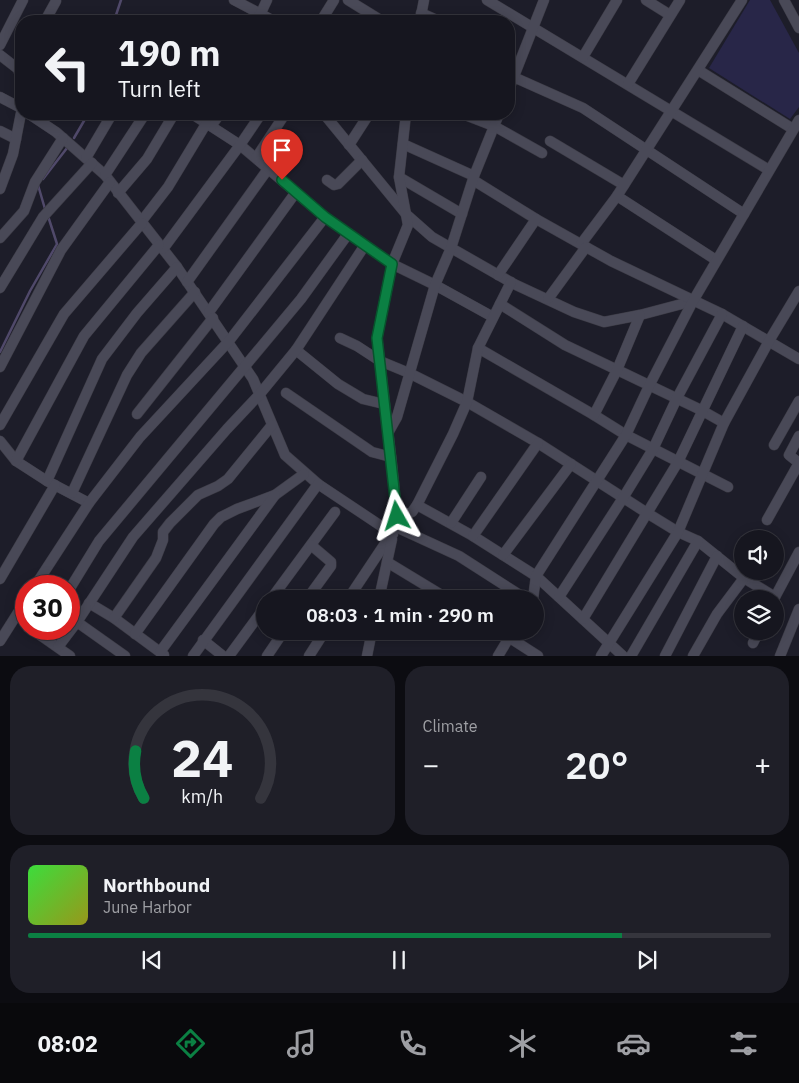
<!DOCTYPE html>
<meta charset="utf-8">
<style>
body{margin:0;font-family:"IBM Plex Sans",sans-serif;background:#1f1f28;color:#f1f3f6;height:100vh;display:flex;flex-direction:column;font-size:19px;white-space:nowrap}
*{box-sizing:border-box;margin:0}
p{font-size:16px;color:#9e9fa4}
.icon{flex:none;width:28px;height:28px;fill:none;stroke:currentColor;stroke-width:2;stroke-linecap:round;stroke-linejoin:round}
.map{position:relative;height:656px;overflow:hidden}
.details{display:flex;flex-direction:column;gap:10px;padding:10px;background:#0c0c11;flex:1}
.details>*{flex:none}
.banner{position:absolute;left:15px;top:15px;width:500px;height:105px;border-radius:20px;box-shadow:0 2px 12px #0003,0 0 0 1px #35353d;background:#16161f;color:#f1f3f6;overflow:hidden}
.controls{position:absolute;left:734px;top:530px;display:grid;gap:10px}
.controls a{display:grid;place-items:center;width:50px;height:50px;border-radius:50%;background:#16161f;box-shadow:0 2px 12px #0003,0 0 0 1px #35353d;font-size:25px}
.speed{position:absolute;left:15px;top:575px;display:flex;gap:10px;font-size:25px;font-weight:700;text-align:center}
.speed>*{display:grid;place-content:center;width:65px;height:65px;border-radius:50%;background:#16161f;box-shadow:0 2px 12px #0003,0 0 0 1px #35353d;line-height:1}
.speed .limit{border:8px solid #d22;background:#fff;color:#111}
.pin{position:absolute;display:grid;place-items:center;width:42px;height:42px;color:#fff;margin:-51px -21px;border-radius:50% 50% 50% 0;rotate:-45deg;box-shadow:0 0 5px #0007}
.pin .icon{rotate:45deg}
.me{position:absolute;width:55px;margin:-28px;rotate:354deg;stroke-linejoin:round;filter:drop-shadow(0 0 4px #0008)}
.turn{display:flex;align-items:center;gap:18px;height:105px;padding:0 20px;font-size:22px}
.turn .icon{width:65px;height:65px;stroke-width:2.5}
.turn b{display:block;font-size:35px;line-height:42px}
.big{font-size:38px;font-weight:600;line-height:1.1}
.details .card{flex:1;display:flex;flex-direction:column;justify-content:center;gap:8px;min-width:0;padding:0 18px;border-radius:20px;background:#1f1f28}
.details .dial{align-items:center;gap:0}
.dial svg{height:130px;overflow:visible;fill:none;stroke:#35353d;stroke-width:7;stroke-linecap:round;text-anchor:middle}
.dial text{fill:#f1f3f6;stroke:none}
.song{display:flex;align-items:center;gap:15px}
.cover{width:60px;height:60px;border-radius:8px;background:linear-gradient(135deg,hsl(120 70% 55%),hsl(60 70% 35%))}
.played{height:5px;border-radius:2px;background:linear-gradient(90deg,#0b8043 80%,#35353d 80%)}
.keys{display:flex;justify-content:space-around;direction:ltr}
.heat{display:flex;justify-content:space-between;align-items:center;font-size:28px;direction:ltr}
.details .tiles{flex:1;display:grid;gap:10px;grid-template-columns:1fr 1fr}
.card:last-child{grid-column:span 2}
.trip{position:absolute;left:256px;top:590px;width:288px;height:50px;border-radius:25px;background:#16161f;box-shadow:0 2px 12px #0003,0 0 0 1px #35353d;font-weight:600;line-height:50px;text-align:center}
.dock{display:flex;height:80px;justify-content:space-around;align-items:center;background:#09090c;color:#9e9fa4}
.dock .icon{width:35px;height:35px}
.dock .active{color:#0b8043}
.dock b{font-size:22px;color:#f1f3f6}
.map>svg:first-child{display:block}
.green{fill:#282648}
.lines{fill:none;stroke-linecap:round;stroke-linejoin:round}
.stream{stroke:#50496a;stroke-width:2.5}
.minor-casing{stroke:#3c3b45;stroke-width:11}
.minor{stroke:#494957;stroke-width:10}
.route-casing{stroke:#07532c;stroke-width:12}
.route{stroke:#0b8043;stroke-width:9}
</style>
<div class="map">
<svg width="799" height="656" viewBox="0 0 799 656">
<rect width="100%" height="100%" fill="#1d1d29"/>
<path class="green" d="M750 0H770L799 53V107L790 119 709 68Z"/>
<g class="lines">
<g class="stream">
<path d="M114 21 121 0"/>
<path d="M74 138 88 114"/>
<path d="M43 179 67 148"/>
<path d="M38 185 45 209"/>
<path d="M0 352 30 291 57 244 48 216"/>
</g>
<defs>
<g id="minor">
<path d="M234 0 274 21"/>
<path d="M348 0 382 21"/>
<path d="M487 0 769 170"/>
<path d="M646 0 670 15"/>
<path d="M784 0 799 28"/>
<path d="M421 13 439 21"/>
<path d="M45 21 56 1"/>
<path d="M253 21 260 15 267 0"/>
<path d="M321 21 334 0"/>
<path d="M420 21 424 0"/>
<path d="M0 45 23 0"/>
<path d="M0 55 18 69 21 78"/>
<path d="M583 57 617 0"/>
<path d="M698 70 793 129"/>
<path d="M509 75 583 108 744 214"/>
<path d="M628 84 680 0"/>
<path d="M509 89 544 0"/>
<path d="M0 97 21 108"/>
<path d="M29 114 56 132 105 175 177 267 253 379 285 455 318 484 393 534"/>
<path d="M192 114 240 145 325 217 392 264 435 285 493 317"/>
<path d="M324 114 406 214 432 237 514 284 574 312 604 322 640 315 693 301"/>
<path d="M463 114 494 126 542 153"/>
<path d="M211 126 220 114"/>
<path d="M0 131 16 139"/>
<path d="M550 141 624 185"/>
<path d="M403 144 474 176"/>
<path d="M349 145 369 114"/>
<path d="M86 158 112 114"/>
<path d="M256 158 285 114"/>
<path d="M105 175 145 114"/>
<path d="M399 177 462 214"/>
<path d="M327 180 334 185 338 184 362 160"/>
<path d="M473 180 536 219 611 261 722 314 799 359"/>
<path d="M0 189 13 154 21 113"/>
<path d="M118 193 147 159 174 114"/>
<path d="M617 196 716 260"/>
<path d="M141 222 168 187 206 124"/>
<path d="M0 238 24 211 35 182 63 138"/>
<path d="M581 244 617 196 742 0"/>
<path d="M163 249 240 145 261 114"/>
<path d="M498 275 536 219"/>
<path d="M187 282 268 169"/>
<path d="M0 288 43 217 92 163"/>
<path d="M548 299 586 247"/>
<path d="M500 304 565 345 701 410 724 423"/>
<path d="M209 312 296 192"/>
<path d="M340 338 357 346 380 361 409 373 467 402 538 443 647 513 678 532 698 541 744 578 775 597"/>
<path d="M478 348 594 415 626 435 728 487"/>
<path d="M296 350 338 384 363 399 384 404"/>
<path d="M0 367 61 250 110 182"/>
<path d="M286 393 372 452 391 457"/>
<path d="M137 414 213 318"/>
<path d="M594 415 617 370 640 315"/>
<path d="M0 425 64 314 142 223"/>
<path d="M388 433 397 417 435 285 451 248 474 176 499 114"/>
<path d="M799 436 789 455 799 463"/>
<path d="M0 441 16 461 47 481 89 503"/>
<path d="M774 445 799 401"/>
<path d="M16 461 84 336 159 245"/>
<path d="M47 481 102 359 137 313 177 267"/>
<path d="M72 493 127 375 141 353 195 292"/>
<path d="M417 505 453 434 467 402 478 348 511 282"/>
<path d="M397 516 412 512 417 505 473 536 536 576 623 656"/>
<path d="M767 520 799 463"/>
<path d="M451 523 481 477"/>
<path d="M396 527 459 556 526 599"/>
<path d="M473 536 538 443"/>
<path d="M503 555 571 464"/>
<path d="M387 562 448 599"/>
<path d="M0 579 55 485"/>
<path d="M35 586 89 503 140 437 229 341 325 217"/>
<path d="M69 590 99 541 301 299 348 234"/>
<path d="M559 597 623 498 653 449 677 398 722 314"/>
<path d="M271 599 335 512"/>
<path d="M307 599 331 566V562L311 545"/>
<path d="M348 599 396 527 397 516 392 465 377 338 392 264 408 225 399 177 406 114"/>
<path d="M379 599 392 539"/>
<path d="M533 599 536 576 626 435 649 386 693 301 799 120"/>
<path d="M774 599 799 552"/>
<path d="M89 603 114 618 164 655"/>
<path d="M114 618 156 558 163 540V532L170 523 198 495 218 486 228 479 272 425"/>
<path d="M583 619 678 462 743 326"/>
<path d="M77 622 125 656"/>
<path d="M44 629 40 635 70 656"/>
<path d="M499 631 538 656"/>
<path d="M135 634 214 524 221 517 237 509 275 495 304 474"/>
<path d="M203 640 223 656"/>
<path d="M0 641 26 600"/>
<path d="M753 643 759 631"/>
<path d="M58 647 77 622 133 537 227 429 259 395 296 350 365 245"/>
<path d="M160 652 275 495"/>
<path d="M193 656 318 484"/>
<path d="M229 656 265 607"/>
<path d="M267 656 284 631"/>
<path d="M309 656 325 631"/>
<path d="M367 656 372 631"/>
<path d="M498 656 513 631"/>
<path d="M601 656 678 532 724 423 769 341 799 291"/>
<path d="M631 656 698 541"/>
<path d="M665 656 717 556"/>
<path d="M693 656 717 614 744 578"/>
<path d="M780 656 799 609"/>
</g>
</defs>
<use href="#minor" class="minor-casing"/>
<use href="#minor" class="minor"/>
</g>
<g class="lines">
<defs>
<path id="route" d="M282 180 325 217 392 264 377 338 397 516"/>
</defs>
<use href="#route" class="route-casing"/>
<use href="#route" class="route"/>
</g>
</svg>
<div class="controls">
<a><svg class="icon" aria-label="sound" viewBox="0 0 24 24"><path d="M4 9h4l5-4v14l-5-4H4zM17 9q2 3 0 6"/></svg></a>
<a><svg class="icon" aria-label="layers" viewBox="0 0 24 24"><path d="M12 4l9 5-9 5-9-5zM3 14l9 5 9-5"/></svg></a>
</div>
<div class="speed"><div class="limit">30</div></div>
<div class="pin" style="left:282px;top:180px;background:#d93025"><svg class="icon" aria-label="arrive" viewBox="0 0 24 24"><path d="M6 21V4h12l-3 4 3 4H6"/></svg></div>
<svg class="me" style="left:397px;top:516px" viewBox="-20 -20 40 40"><path d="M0-17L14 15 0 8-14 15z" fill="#0b8043" stroke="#fff" stroke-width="4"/></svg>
<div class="trip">08:03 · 1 min · 290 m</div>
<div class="banner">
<div class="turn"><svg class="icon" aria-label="left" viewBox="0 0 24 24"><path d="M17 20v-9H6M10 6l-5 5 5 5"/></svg><div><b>190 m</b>Turn left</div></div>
</div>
</div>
<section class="details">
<div class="tiles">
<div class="card dial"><svg viewBox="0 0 100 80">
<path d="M14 69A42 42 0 1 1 86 69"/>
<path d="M14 69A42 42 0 0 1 9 40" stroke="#0b8043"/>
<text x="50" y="56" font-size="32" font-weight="700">24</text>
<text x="50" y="72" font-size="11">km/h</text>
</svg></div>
<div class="card"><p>Climate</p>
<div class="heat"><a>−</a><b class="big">20°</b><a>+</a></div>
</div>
<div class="card">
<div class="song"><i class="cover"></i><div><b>Northbound</b><p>June Harbor</p></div></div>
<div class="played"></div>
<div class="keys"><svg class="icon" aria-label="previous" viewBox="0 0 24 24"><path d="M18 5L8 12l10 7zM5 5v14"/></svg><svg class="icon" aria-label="pause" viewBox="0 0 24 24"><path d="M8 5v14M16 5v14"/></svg><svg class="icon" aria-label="next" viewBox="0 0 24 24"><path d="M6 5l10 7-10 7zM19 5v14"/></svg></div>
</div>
</div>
</section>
<nav class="dock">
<b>08:02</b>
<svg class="icon active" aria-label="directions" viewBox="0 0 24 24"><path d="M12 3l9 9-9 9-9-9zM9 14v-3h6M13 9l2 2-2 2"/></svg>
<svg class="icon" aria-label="music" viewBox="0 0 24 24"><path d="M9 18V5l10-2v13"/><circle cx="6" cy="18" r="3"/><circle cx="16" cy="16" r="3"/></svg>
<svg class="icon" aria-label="phone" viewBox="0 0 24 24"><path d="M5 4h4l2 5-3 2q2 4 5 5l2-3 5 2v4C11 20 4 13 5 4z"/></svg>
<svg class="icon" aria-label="climate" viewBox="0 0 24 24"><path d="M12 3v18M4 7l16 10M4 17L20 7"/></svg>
<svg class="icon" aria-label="car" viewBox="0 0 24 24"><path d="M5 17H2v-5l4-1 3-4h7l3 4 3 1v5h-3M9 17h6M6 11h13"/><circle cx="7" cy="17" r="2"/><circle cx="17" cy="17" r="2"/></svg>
<svg class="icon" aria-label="filters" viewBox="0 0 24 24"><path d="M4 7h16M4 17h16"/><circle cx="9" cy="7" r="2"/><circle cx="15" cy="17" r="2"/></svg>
</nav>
